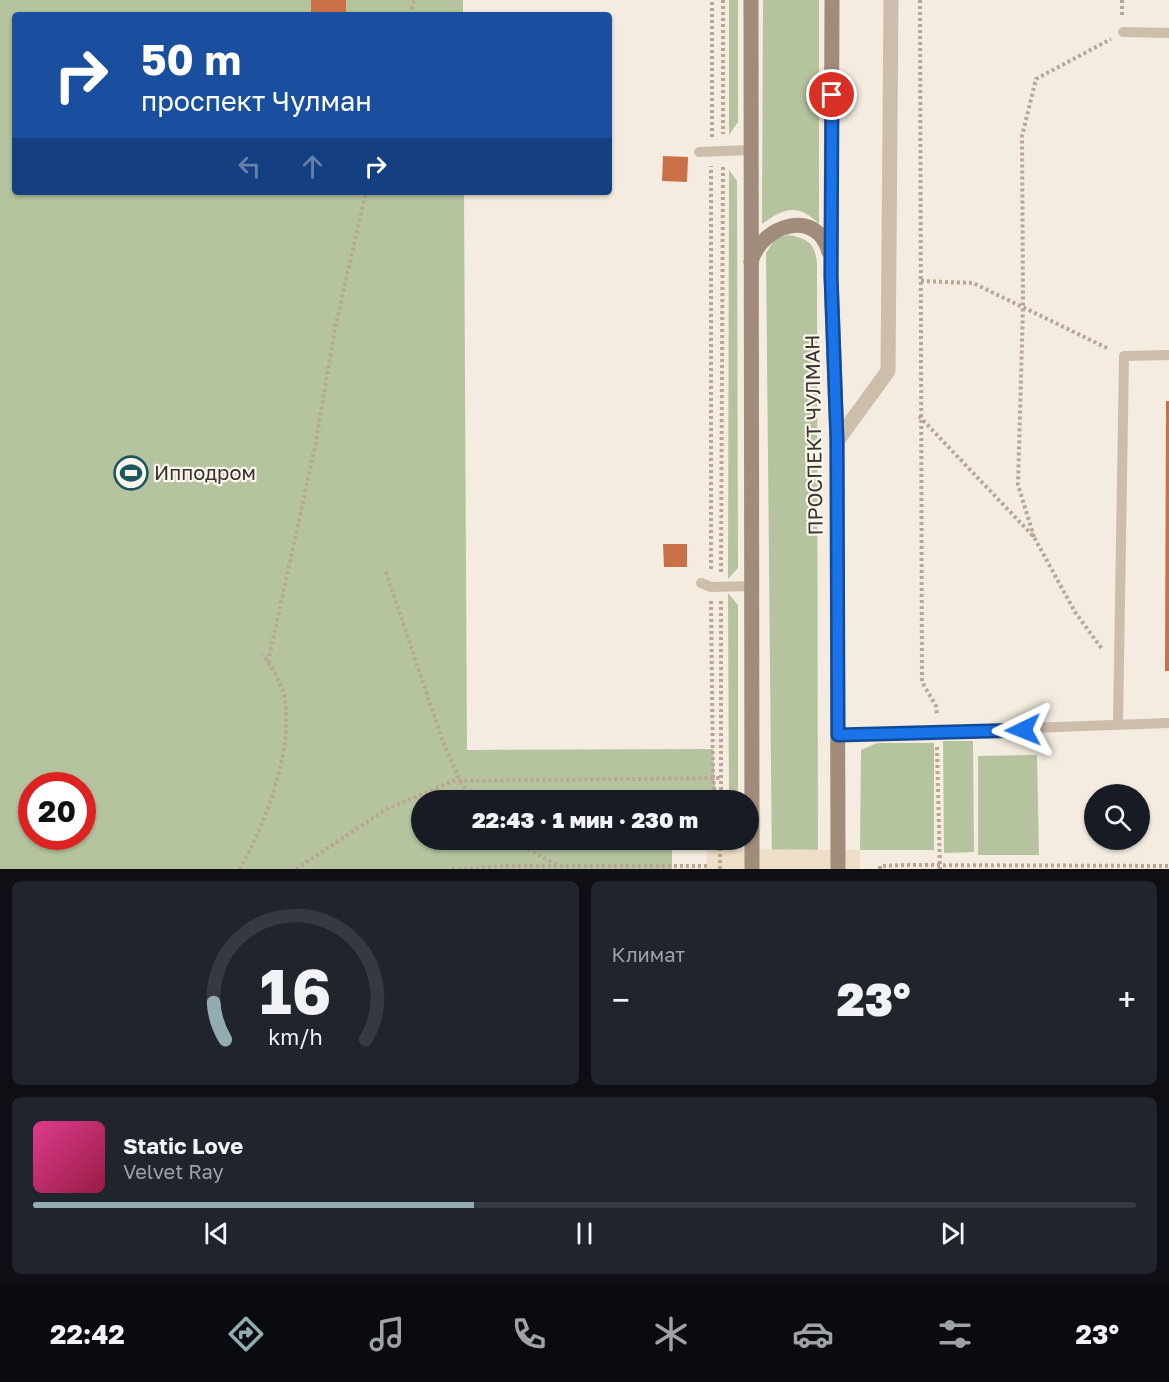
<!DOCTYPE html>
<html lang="ru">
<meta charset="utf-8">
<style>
body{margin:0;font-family:"Golos Text",sans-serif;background:#20242c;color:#f1f3f6;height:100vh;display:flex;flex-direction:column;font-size:22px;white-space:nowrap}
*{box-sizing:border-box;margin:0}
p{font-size:20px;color:#9ea1a6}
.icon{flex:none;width:33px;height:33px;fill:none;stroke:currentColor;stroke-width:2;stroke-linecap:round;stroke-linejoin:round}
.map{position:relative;height:869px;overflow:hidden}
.details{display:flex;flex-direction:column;gap:12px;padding:12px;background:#0d0f14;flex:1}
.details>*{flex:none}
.banner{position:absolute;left:12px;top:12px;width:600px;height:183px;border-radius:6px;box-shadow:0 2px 4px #0004;background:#1a4fa0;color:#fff;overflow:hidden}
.tools{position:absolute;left:1084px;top:784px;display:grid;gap:12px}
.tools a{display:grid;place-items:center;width:66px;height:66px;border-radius:50%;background:#171b24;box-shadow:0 2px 4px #0004;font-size:30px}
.speed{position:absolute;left:18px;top:772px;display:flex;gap:12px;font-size:30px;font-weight:700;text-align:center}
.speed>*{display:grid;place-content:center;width:78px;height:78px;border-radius:50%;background:#171b24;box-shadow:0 2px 4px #0004;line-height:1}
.speed .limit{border:9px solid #d22;background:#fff;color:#111}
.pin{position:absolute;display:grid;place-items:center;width:51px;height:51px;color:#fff;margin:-26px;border:3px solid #fff;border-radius:50%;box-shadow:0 2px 6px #0007}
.me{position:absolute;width:66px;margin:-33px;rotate:268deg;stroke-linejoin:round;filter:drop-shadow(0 0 4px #0008)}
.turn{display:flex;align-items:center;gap:21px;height:126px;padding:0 30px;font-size:27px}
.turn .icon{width:78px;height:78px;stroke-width:2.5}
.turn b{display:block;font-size:42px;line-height:51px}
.lanes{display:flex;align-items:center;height:57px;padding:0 30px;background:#0003;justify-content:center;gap:30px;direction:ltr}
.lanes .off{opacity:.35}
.big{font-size:45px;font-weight:800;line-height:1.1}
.details .card{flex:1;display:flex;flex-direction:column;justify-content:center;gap:9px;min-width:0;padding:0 21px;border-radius:9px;background:#20242c}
.details .dial{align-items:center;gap:0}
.dial svg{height:156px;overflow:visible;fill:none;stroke:#363941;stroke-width:7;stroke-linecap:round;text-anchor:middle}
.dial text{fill:#f1f3f6;stroke:none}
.song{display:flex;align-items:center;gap:18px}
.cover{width:72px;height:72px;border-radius:9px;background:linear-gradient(135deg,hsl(330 70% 55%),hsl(340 70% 35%))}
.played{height:6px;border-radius:3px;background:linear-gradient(90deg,#92acb2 40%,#363941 40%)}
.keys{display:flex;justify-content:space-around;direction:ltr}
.heat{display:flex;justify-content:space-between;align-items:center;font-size:33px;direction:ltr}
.details .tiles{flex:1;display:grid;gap:12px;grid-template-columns:1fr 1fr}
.card:last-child{grid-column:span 2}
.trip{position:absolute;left:411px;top:790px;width:348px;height:60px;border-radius:30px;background:#171b24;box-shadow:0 2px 4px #0004;font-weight:800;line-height:60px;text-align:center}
.menu{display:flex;height:96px;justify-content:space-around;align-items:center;background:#090b0e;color:#9ea1a6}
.menu .icon{width:42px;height:42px}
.menu .selected{color:#92acb2}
.menu b{font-size:27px;color:#f1f3f6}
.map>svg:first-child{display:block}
.green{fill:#b5c49f;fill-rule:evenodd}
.plaza{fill:#ecdec7}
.building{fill:#ca7049}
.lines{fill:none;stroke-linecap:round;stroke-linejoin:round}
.path{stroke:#b9a795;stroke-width:4;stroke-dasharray:3 3;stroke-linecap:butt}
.lane{stroke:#cdbdab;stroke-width:10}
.street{stroke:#cdbdab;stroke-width:15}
.secondary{stroke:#a18c7c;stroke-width:15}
.route-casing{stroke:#114b97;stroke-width:15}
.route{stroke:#1a73e8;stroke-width:10}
.labels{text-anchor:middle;stroke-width:4.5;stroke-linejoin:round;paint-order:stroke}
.street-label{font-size:20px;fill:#3b312b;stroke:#fbf6ed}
.poi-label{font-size:20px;fill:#3b312b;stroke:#fbf6ed;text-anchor:start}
</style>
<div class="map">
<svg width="1169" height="869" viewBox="0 0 1169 869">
<rect width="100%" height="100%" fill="#f4ece0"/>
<g class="green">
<path d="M0 0H463V15H15V192H464L467 750 713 749 716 801H422V840L720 841 672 843V869H0ZM32 786H82V837H32Z"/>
<path d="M729 0H738V122L729 135Z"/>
<path d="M763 0H819V224C798 203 784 208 762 224Z"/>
<path d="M729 170 737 181 738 568 728 579Z"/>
<path d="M788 235C807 238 815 243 817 263L818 869H772L766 253 775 239Z"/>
<path d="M728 593 738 605V801H729Z"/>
<path d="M943 741H973L974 852 944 853Z"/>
<path d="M877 743H934V850H860L861 750Z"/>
<path d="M1037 755 1039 855H978V756Z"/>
</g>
<path class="plaza" d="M707 849 860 850V869H707Z"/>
<g class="building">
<rect x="311" y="0" width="35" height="15"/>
<path d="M663 156 688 157 687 182 662 181Z"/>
<path d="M1166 401H1169V671H1165Z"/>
<path d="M663 544H687V567H664Z"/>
</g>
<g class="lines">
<g class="path">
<path d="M723 0V134"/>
<path d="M920 0 922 682 936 706 937 715"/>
<path d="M1122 0V17"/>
<path d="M410 15 414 0"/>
<path d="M712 137V0"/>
<path d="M921 281 973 283 1109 349"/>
<path d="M919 416 1034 537 1075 612 1102 649"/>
<path d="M1034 537 1018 485 1023 307 1022 136 1036 79 1111 39"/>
<path d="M711 569V166"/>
<path d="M386 572 443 742 460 781 474 801"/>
<path d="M721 572 723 166"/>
<path d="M711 601 713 778 716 801"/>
<path d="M721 601V801"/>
<path d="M268 662 315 447 335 328 366 192"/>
<path d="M937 747 940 869"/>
<path d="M512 840 557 865"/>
<path d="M240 869C265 825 295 747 284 695 280 680 272 667 262 654"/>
<path d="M296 869 385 810 453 781 722 778"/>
<path d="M452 869 507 866H707"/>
<path d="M720 869V840"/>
<path d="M880 869V866L907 865 1169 866"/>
</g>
<g class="lane">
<path d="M1123 32 1169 33"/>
<path d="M699 152 750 150"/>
<path d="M701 583 711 587 750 586"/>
<path d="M1118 724 1124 356 1169 355"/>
<path d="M838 735 1169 723"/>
</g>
<path class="street" d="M837 441 888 371 891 0"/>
<g class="secondary">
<path d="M751 0 752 869"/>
<path d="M832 0 831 276 837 441 838 869"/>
<path d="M751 262C761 225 817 207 829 252"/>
</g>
</g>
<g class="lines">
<defs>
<path id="route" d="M832 95 831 276 837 441 838 735 1023 730"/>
</defs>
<use href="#route" class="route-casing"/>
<use href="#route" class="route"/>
</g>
<defs>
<symbol id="stadium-ring" viewBox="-11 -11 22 22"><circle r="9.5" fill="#fbf6ed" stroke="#1e565f" stroke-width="1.5"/><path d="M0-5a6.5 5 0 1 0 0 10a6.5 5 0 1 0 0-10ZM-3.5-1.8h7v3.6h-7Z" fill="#1e565f"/></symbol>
</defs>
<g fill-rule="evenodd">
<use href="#stadium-ring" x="112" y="454" width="38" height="38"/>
</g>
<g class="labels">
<g class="street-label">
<text transform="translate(814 435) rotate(-91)" y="7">ПРОСПЕКТ ЧУЛМАН</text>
</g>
<g class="poi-label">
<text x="154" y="480">Ипподром</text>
</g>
</g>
</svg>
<div class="tools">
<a><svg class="icon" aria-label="search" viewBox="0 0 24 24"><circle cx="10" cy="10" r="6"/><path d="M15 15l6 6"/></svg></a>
</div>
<div class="speed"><div class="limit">20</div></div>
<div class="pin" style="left:832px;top:95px;background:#d93025"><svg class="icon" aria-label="arrive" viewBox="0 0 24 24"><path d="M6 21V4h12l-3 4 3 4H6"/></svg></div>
<svg class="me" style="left:1023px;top:730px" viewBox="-20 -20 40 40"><path d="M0-17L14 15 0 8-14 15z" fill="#1a73e8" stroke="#fff" stroke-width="4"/></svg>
<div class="trip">22:43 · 1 мин · 230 m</div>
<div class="banner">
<div class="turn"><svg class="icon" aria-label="right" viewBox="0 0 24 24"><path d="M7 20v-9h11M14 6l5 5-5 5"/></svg><div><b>50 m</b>проспект Чулман</div></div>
<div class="lanes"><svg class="icon off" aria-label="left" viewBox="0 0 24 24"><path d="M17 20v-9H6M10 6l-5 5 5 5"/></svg><svg class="icon off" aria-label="ahead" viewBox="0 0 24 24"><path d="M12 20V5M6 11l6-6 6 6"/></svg><svg class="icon" aria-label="right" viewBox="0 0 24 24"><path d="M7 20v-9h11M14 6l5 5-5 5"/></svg></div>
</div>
</div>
<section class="details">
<div class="tiles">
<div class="card dial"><svg viewBox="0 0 100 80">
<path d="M14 69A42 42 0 1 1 86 69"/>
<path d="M14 69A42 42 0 0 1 8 50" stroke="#92acb2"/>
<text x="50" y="56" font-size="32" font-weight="700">16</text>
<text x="50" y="72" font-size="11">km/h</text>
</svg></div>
<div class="card"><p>Климат</p>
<div class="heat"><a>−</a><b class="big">23°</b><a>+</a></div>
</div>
<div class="card">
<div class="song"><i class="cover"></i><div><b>Static Love</b><p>Velvet Ray</p></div></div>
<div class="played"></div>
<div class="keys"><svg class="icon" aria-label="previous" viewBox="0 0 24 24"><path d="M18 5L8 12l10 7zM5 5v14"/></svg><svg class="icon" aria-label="pause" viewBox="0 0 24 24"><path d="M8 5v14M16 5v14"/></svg><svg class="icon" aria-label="next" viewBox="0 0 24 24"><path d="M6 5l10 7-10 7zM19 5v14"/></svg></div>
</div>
</div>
</section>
<nav class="menu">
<b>22:42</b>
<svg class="icon selected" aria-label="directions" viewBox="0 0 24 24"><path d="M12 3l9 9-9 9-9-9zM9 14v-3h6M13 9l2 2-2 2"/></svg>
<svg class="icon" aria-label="music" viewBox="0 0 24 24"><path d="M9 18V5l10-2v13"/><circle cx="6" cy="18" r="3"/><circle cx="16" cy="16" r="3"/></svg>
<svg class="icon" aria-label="phone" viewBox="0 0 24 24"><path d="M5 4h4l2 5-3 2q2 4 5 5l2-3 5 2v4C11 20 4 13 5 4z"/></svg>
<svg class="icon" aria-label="climate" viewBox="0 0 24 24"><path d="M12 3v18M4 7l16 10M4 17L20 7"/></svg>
<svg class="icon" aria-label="car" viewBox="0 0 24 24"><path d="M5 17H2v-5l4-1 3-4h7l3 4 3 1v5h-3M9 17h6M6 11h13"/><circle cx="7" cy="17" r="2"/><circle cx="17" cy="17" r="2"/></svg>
<svg class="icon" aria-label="filters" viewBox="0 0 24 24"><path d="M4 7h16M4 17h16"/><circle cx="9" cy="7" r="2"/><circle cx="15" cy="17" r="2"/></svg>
<b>23°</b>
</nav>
